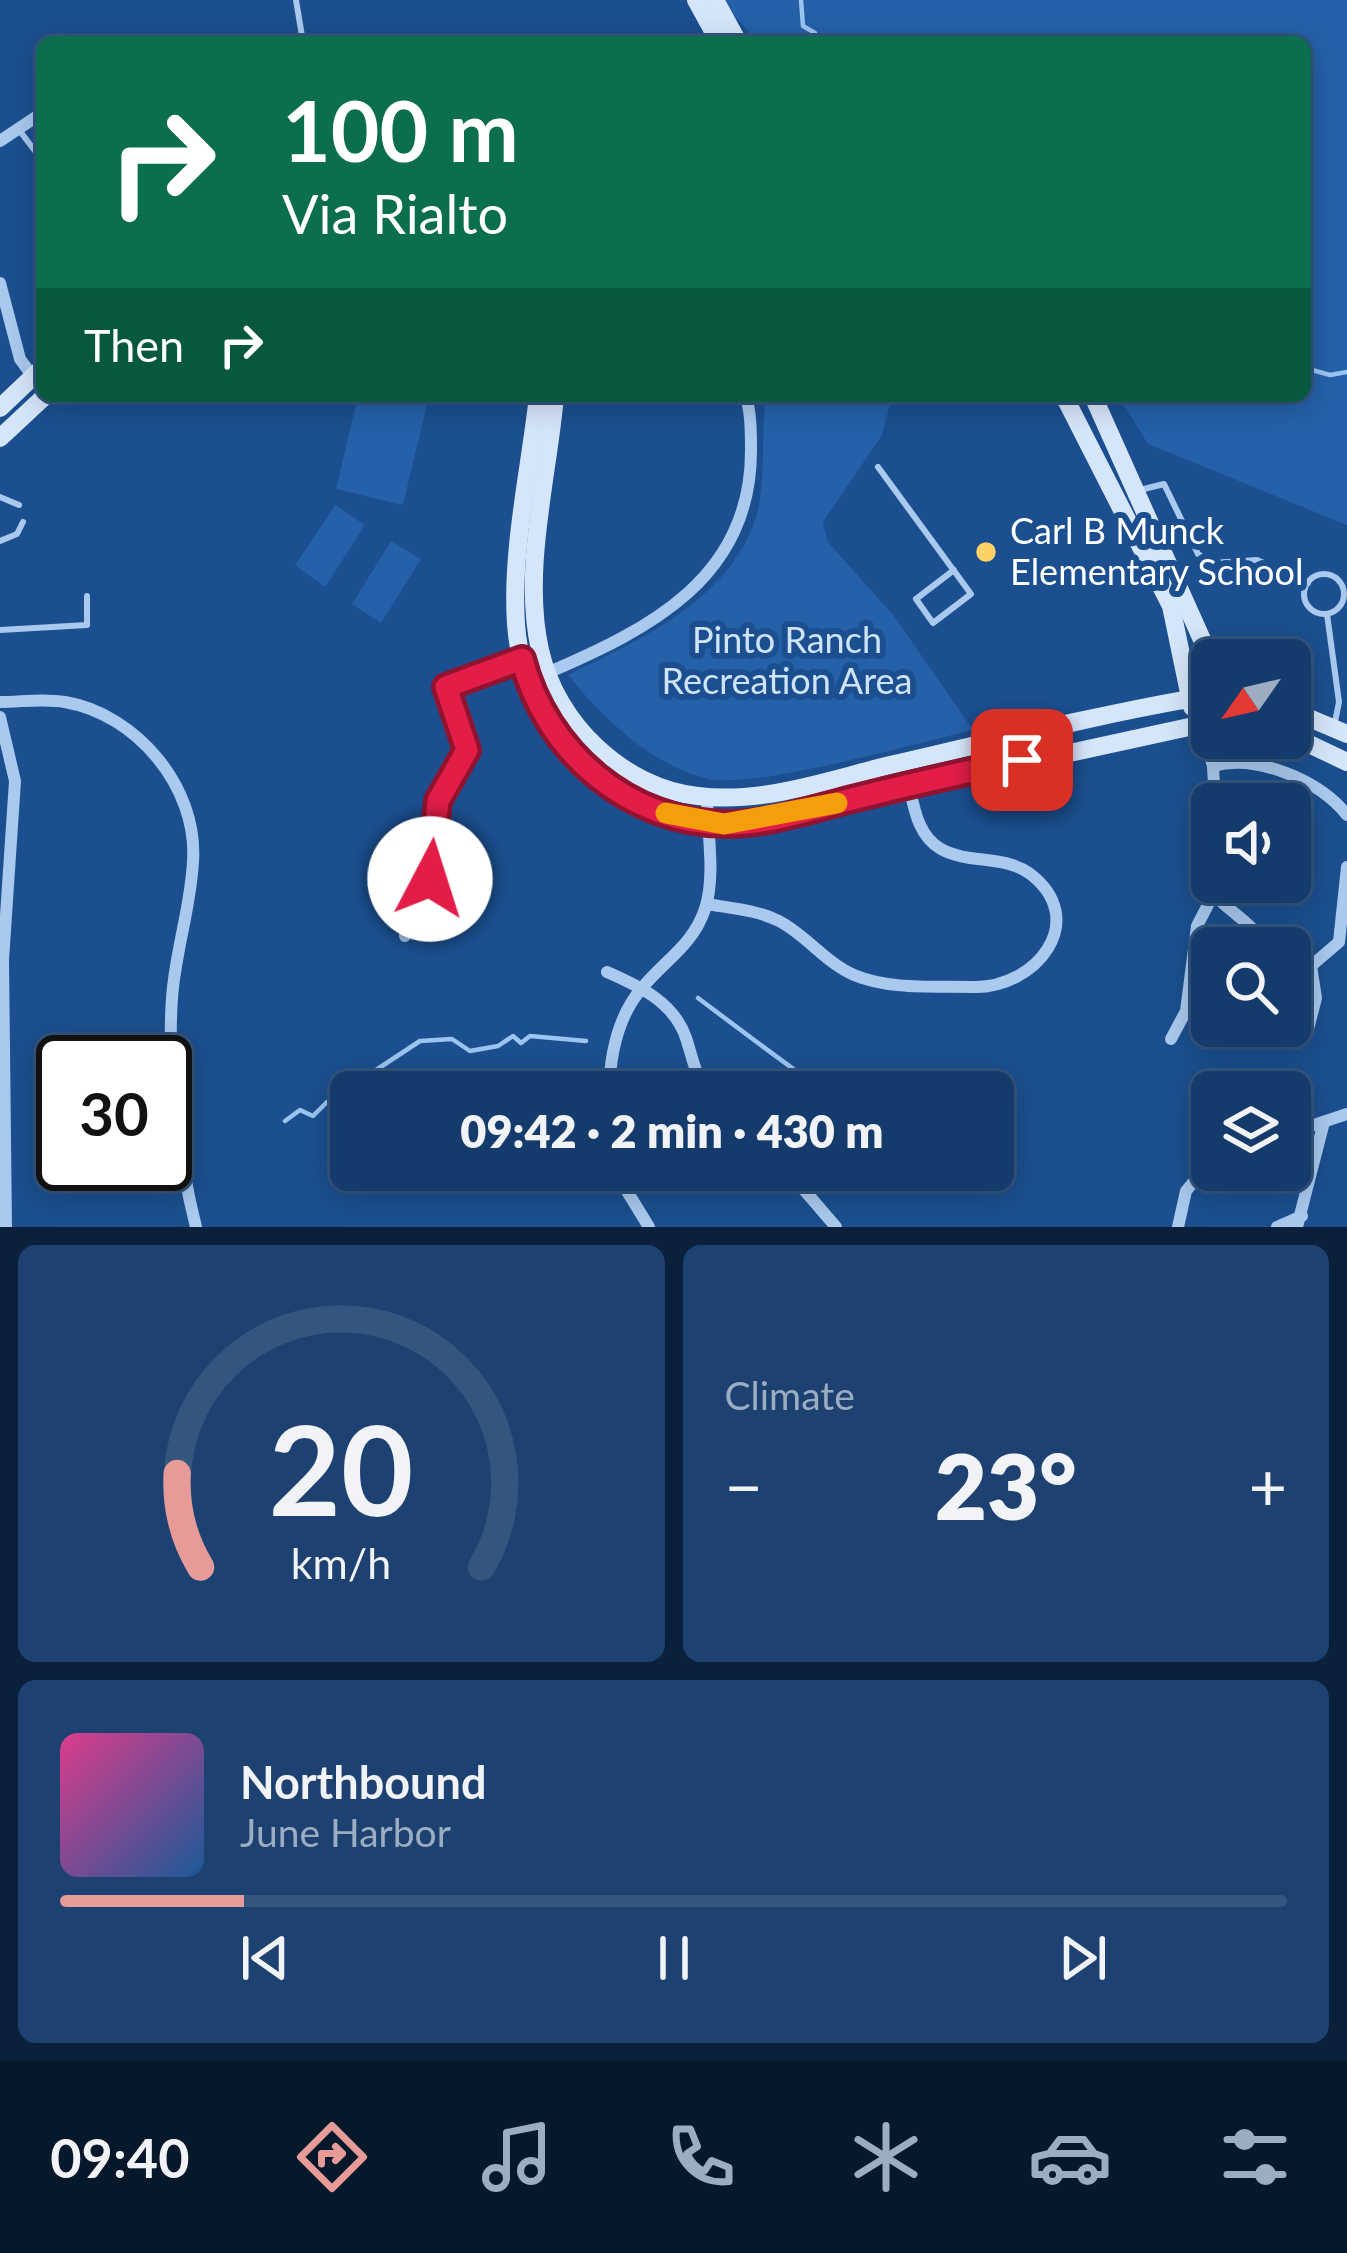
<!DOCTYPE html>
<meta charset="utf-8">
<style>
body{margin:0;font-family:Lato,sans-serif;background:#1d4271;color:#f1f3f6;height:100vh;display:flex;flex-direction:column;font-size:45px;white-space:nowrap}
*{box-sizing:border-box;margin:0}
p{font-size:39px;color:#9dadc1}
.icon{flex:none;width:66px;height:66px;fill:none;stroke:currentColor;stroke-width:2;stroke-linecap:round;stroke-linejoin:round}
.map{position:relative;height:1227px;overflow:hidden}
.drawer{display:flex;flex-direction:column;gap:18px;padding:18px;background:#0b203b;flex:1}
.drawer>*{flex:none}
.guide{position:absolute;left:36px;top:36px;width:1275px;height:366px;border-radius:18px;box-shadow:0 6px 30px #0003,0 0 0 3px #33557e;background:#0b6e4f;color:#fff;overflow:hidden}
.needle{width:78px;rotate:236deg}
.fabs{position:absolute;left:1191px;top:639px;display:grid;gap:24px}
.fabs a{display:grid;place-items:center;width:120px;height:120px;border-radius:18px;background:#143b6b;box-shadow:0 6px 30px #0003,0 0 0 3px #33557e;font-size:60px}
.speed{position:absolute;left:36px;top:1035px;display:flex;gap:24px;font-size:60px;font-weight:700;text-align:center}
.speed>*{display:grid;place-content:center;width:156px;height:156px;border-radius:50%;background:#143b6b;box-shadow:0 6px 30px #0003,0 0 0 3px #33557e;line-height:1}
.speed .limit{border:6px solid #111;border-radius:18px;background:#fff;color:#111}
.pin{position:absolute;display:grid;place-items:center;width:102px;height:102px;color:#fff;margin:-51px;border-radius:24px;box-shadow:0 6px 18px #0006}
.me{position:absolute;width:132px;margin:-66px;rotate:5deg;stroke-linejoin:round;filter:drop-shadow(0 0 9px #0008)}
.turn{display:flex;align-items:center;gap:42px;height:252px;padding:0 48px;font-size:54px}
.turn .icon{width:156px;height:156px;stroke-width:2.5}
.turn b{display:block;font-size:84px;line-height:102px}
.then{display:flex;align-items:center;height:114px;padding:0 48px;background:#0003;gap:24px;font-size:45px}
.big{font-size:90px;font-weight:800;line-height:1.1}
.drawer .tile{flex:1;display:flex;flex-direction:column;justify-content:center;gap:18px;min-width:0;padding:0 42px;border-radius:18px;background:#1d4271}
.drawer .dial{align-items:center;gap:0}
.dial svg{height:312px;overflow:visible;fill:none;stroke:#33557e;stroke-width:7;stroke-linecap:round;text-anchor:middle}
.dial text{fill:#f1f3f6;stroke:none}
.song{display:flex;align-items:center;gap:36px}
.cover{width:144px;height:144px;border-radius:18px;background:linear-gradient(135deg,hsl(330 70% 55%),hsl(210 70% 35%))}
.played{height:12px;border-radius:6px;background:linear-gradient(90deg,#e69b98 15%,#33557e 15%)}
.keys{display:flex;justify-content:space-around;direction:ltr}
.heat{display:flex;justify-content:space-between;align-items:center;font-size:66px;direction:ltr}
.drawer .tiles{flex:1;display:grid;gap:18px;grid-template-columns:1fr 1fr}
.tile:last-child{grid-column:span 2}
.trip{position:absolute;left:330px;top:1071px;width:684px;height:120px;border-radius:18px;background:#143b6b;box-shadow:0 6px 30px #0003,0 0 0 3px #33557e;font-weight:800;line-height:120px;text-align:center}
.menu{display:flex;height:192px;justify-content:space-around;align-items:center;background:#08182b;color:#9dadc1}
.menu .icon{width:84px;height:84px}
.menu .current{color:#e69b98}
.menu b{font-size:54px;color:#f1f3f6}
.map>svg:first-child{display:block}
.green{fill:#2461a8}
.lines{fill:none;stroke-linecap:round;stroke-linejoin:round}
.stream{stroke:#9cc4f0;stroke-width:4.5}
.lane{stroke:#a9c9ee;stroke-width:6}
.street{stroke:#a9c9ee;stroke-width:12}
.secondary{stroke:#d6e6fa;stroke-width:18}
.route-casing{stroke:#92132f;stroke-width:30}
.route{stroke:#e11d48;stroke-width:21}
.slow{stroke:#f59e0b;stroke-width:21}
.poi-dot{fill:#ffd166;stroke:#1b4f8f;stroke-width:4.5}
.labels{text-anchor:middle;stroke-width:12;stroke-linejoin:round;paint-order:stroke}
.poi-label{font-size:36px;fill:#fff;stroke:#1b4f8f;text-anchor:start}
.park-label{font-size:36px;fill:#cfe3fa;stroke:#1b4f8f}
</style>
<div class="map">
<svg width="1347" height="1227" viewBox="0 0 1347 1227">
<rect width="100%" height="100%" fill="#1b4f8f"/>
<g class="green">
<path d="M720 0H1347V525L1148 444 1118 396H1305V42H758Z"/>
<path d="M358 396H429L403 505 336 489Z"/>
<path d="M766 396H892L882 435 823 522 827 541 894 616 973 730C916 743 757 789 708 779 652 766 602 717 568 675 637 641 723 603 753 526 768 487 760 437 766 396Z"/>
<path d="M335 505 365 525 325 587 295 565Z"/>
<path d="M391 541 421 559 381 623 352 604Z"/>
</g>
<g class="lines">
<g class="stream">
<path d="M801 0 803 26 815 33 816 42"/>
<path d="M1305 368 1330 375 1347 372"/>
<path d="M698 998C742 1031 783 1062 825 1092"/>
<path d="M285 1121 300 1110 313 1116 326 1103 420 1041 452 1039 470 1051 498 1046 513 1036 521 1043 530 1036 586 1041"/>
<path d="M993 1165 1014 1163"/>
</g>
<g class="lane">
<path d="M296 0 303 42"/>
<path d="M495 36 517 42"/>
<path d="M19 130 42 160"/>
<path d="M878 467 971 594 933 623 916 599 954 570"/>
<path d="M1136 491 1164 484 1198 554 1211 563 1257 560 1308 583"/>
<path d="M0 497 19 505"/>
<path d="M0 541 17 534 23 522"/>
<circle cx="1324" cy="594" r="20"/>
<path d="M1327 614 1339 702 1335 722"/>
<path d="M0 630 87 625V596"/>
</g>
<g class="street">
<path d="M0 141 42 113"/>
<path d="M0 283 20 359 42 389"/>
<path d="M547 673C650 629 751 578 751 451 751 433 751 414 746 396"/>
<path d="M0 702C21 702 44 698 65 702 136 714 198 787 193 861 191 907 175 952 172 998 167 1067 179 1160 196 1227"/>
<path d="M0 717 15 781 3 960 6 1227"/>
<path d="M1199 722 1213 766"/>
<path d="M1215 804 1213 766C1257 754 1319 780 1347 815"/>
<path d="M1212 822C1193 910 1222 890 1271 948"/>
<path d="M707 904C730 908 757 910 779 921 806 935 826 963 854 975 890 990 934 986 973 987 1035 989 1092 920 1029 873 1003 855 968 864 941 849 918 836 914 808 909 785"/>
<path d="M405 936 427 898 438 801 467 750 446 687 522 659"/>
<path d="M1290 961 1311 966 1339 942 1347 867"/>
<path d="M607 972C639 986 674 1002 686 1038 692 1056 696 1077 706 1092"/>
<path d="M1307 1033 1316 998 1311 966"/>
<path d="M1171 1039 1186 1011 1197 926 1212 897"/>
<path d="M609 1092C610 1055 617 1017 642 988 665 960 693 945 705 909 716 875 707 832 707 797"/>
<path d="M1290 1133 1347 1114"/>
<path d="M614 1170 649 1227"/>
<path d="M787 1170 836 1227"/>
<path d="M1178 1227 1186 1191 1212 1160"/>
<path d="M1277 1227 1302 1216"/>
<path d="M1297 1227 1324 1122"/>
</g>
<g class="secondary">
<path d="M696 0 719 42"/>
<path d="M715 0 738 42"/>
<path d="M538 396C530 469 511 550 516 624 525 749 636 832 757 821L1212 722"/>
<path d="M555 396C548 477 522 570 540 650 556 723 623 788 698 796 761 804 826 781 886 766 987 743 1087 717 1189 699L1212 700"/>
<path d="M1064 396 1171 606 1192 707"/>
<path d="M1093 396 1212 662"/>
<path d="M0 408 42 368"/>
<path d="M0 438 45 396"/>
<path d="M1290 710 1347 734"/>
<path d="M1290 735 1347 762"/>
</g>
</g>
<g class="lines">
<defs>
<path id="route" d="M430 879 438 801 467 750 446 687 522 659C546 752 629 823 727 824 769 824 812 809 852 799 908 785 965 772 1022 760"/>
</defs>
<use href="#route" class="route-casing"/>
<use href="#route" class="route"/>
<path class="slow" d="M666 813 724 824 837 803"/>
</g>
<circle class="poi-dot" cx="986" cy="552" r="12"/>
<g class="labels">
<g class="poi-label">
<text x="1010" y="544">Carl B Munck<tspan x="1010" dy="41">Elementary School</tspan></text>
</g>
<g class="park-label">
<text x="787" y="653">Pinto Ranch<tspan x="787" dy="41">Recreation Area</tspan></text>
</g>
</g>
</svg>
<div class="fabs">
<a><svg class="needle" viewBox="-14 -14 28 28"><path d="M0-13l5 13h-10z" fill="#e53935"/><path d="M0 13l5-13h-10z" fill="#9dadc1"/></svg></a>
<a><svg class="icon" aria-label="sound" viewBox="0 0 24 24"><path d="M4 9h4l5-4v14l-5-4H4zM17 9q2 3 0 6"/></svg></a>
<a><svg class="icon" aria-label="search" viewBox="0 0 24 24"><circle cx="10" cy="10" r="6"/><path d="M15 15l6 6"/></svg></a>
<a><svg class="icon" aria-label="layers" viewBox="0 0 24 24"><path d="M12 4l9 5-9 5-9-5zM3 14l9 5 9-5"/></svg></a>
</div>
<div class="speed"><div class="limit">30</div></div>
<div class="pin" style="left:1022px;top:760px;background:#d93025"><svg class="icon" aria-label="arrive" viewBox="0 0 24 24"><path d="M6 21V4h12l-3 4 3 4H6"/></svg></div>
<svg class="me" style="left:430px;top:879px" viewBox="-20 -20 40 40"><circle r="19" fill="#fff"/><path d="M0-13L10 11 0 6-10 11z" fill="#e11d48"/></svg>
<div class="trip">09:42 · 2 min · 430 m</div>
<div class="guide">
<div class="turn"><svg class="icon" aria-label="right" viewBox="0 0 24 24"><path d="M7 20v-9h11M14 6l5 5-5 5"/></svg><div><b>100 m</b>Via Rialto</div></div>
<div class="then">Then<svg class="icon" aria-label="right" viewBox="0 0 24 24"><path d="M7 20v-9h11M14 6l5 5-5 5"/></svg></div>
</div>
</div>
<section class="drawer">
<div class="tiles">
<div class="tile dial"><svg viewBox="0 0 100 80">
<path d="M14 69A42 42 0 1 1 86 69"/>
<path d="M14 69A42 42 0 0 1 8 45" stroke="#e69b98"/>
<text x="50" y="56" font-size="32" font-weight="700">20</text>
<text x="50" y="72" font-size="11">km/h</text>
</svg></div>
<div class="tile"><p>Climate</p>
<div class="heat"><a>−</a><b class="big">23°</b><a>+</a></div>
</div>
<div class="tile">
<div class="song"><i class="cover"></i><div><b>Northbound</b><p>June Harbor</p></div></div>
<div class="played"></div>
<div class="keys"><svg class="icon" aria-label="previous" viewBox="0 0 24 24"><path d="M18 5L8 12l10 7zM5 5v14"/></svg><svg class="icon" aria-label="pause" viewBox="0 0 24 24"><path d="M8 5v14M16 5v14"/></svg><svg class="icon" aria-label="next" viewBox="0 0 24 24"><path d="M6 5l10 7-10 7zM19 5v14"/></svg></div>
</div>
</div>
</section>
<nav class="menu">
<b>09:40</b>
<svg class="icon current" aria-label="directions" viewBox="0 0 24 24"><path d="M12 3l9 9-9 9-9-9zM9 14v-3h6M13 9l2 2-2 2"/></svg>
<svg class="icon" aria-label="music" viewBox="0 0 24 24"><path d="M9 18V5l10-2v13"/><circle cx="6" cy="18" r="3"/><circle cx="16" cy="16" r="3"/></svg>
<svg class="icon" aria-label="phone" viewBox="0 0 24 24"><path d="M5 4h4l2 5-3 2q2 4 5 5l2-3 5 2v4C11 20 4 13 5 4z"/></svg>
<svg class="icon" aria-label="climate" viewBox="0 0 24 24"><path d="M12 3v18M4 7l16 10M4 17L20 7"/></svg>
<svg class="icon" aria-label="car" viewBox="0 0 24 24"><path d="M5 17H2v-5l4-1 3-4h7l3 4 3 1v5h-3M9 17h6M6 11h13"/><circle cx="7" cy="17" r="2"/><circle cx="17" cy="17" r="2"/></svg>
<svg class="icon" aria-label="filters" viewBox="0 0 24 24"><path d="M4 7h16M4 17h16"/><circle cx="9" cy="7" r="2"/><circle cx="15" cy="17" r="2"/></svg>
</nav>
